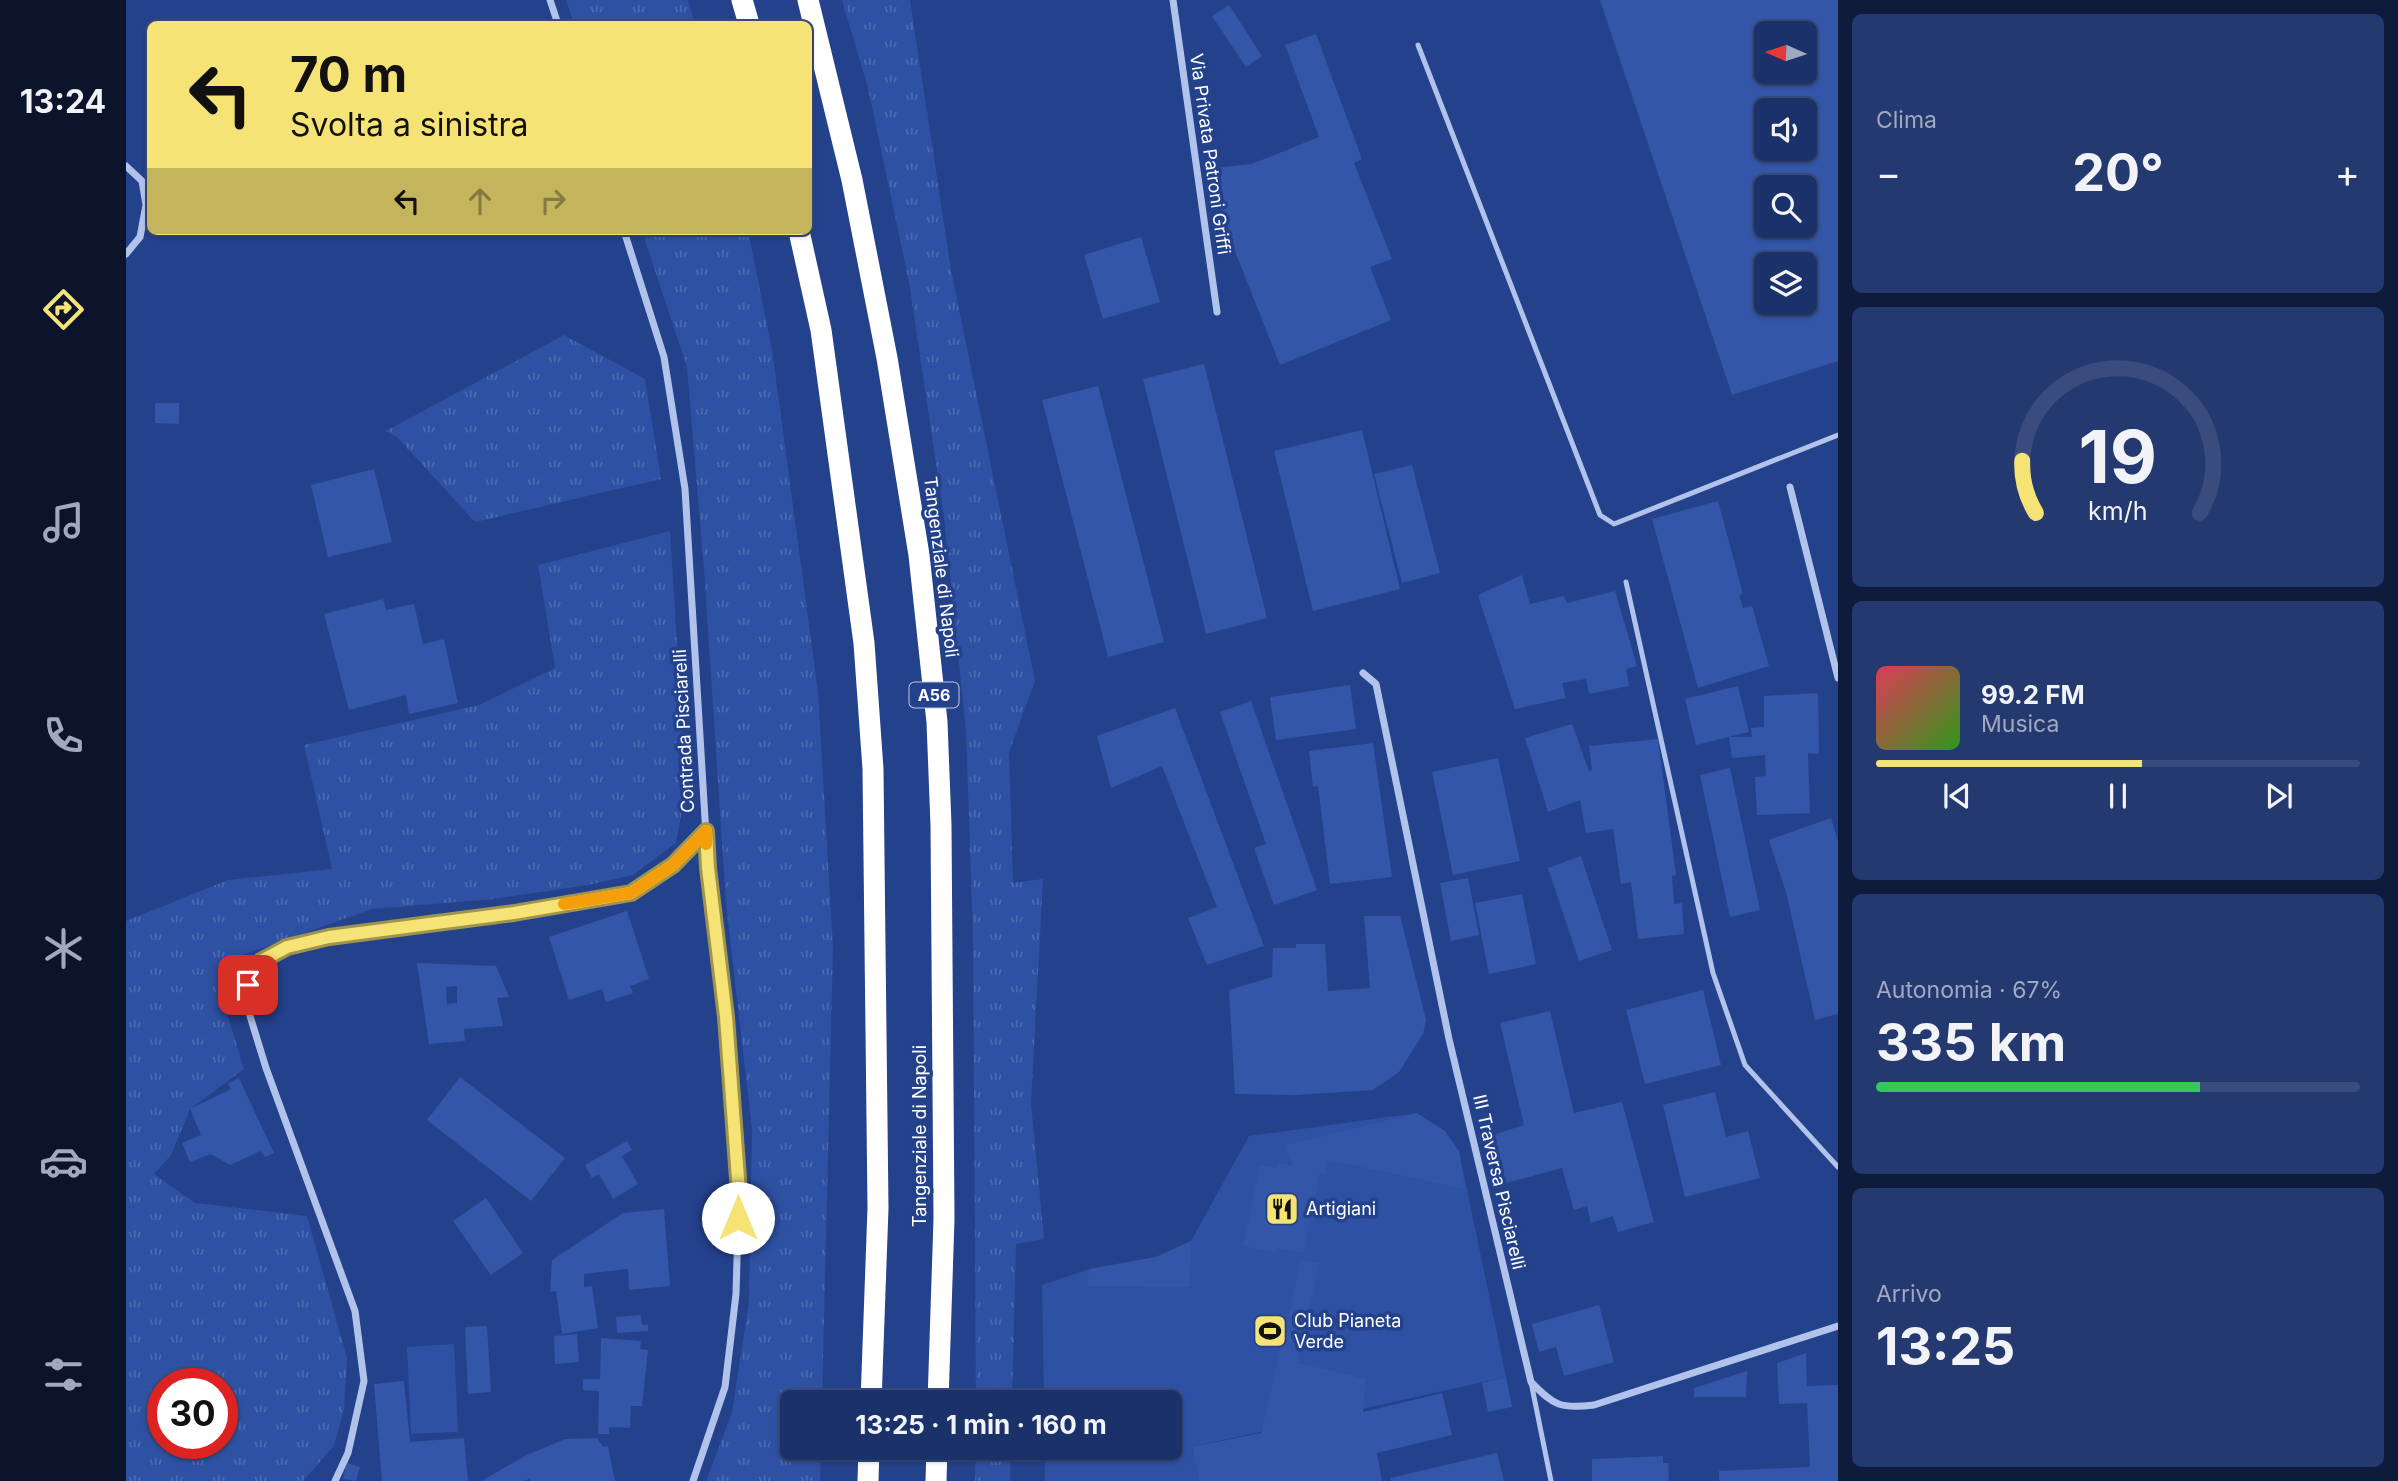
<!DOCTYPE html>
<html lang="it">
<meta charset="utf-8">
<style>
body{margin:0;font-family:Inter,sans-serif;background:#24396f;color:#f1f3f6;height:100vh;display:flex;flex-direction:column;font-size:26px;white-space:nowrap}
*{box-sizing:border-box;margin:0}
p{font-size:23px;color:#a0a9c0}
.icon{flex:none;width:38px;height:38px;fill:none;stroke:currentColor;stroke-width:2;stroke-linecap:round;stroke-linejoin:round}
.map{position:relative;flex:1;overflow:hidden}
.side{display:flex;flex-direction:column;gap:14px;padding:14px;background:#0f1b3a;width:560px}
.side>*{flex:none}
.hud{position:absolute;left:21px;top:21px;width:665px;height:214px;border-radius:10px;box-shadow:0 2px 5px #0004,0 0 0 2px #394c7d;background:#f5e375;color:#111;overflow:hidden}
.needle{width:46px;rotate:273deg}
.fabs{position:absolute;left:1628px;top:21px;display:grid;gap:14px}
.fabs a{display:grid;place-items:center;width:63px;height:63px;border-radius:10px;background:#1b3169;box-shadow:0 2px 5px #0004,0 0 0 2px #394c7d;font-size:35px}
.speed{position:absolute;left:21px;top:1368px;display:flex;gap:14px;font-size:35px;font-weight:700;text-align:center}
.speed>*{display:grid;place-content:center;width:91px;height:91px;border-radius:50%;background:#1b3169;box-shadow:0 2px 5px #0004,0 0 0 2px #394c7d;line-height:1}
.speed .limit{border:10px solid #d22;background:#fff;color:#111}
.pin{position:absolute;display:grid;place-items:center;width:60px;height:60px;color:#fff;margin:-30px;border-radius:14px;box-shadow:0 4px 10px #0006}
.me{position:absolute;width:77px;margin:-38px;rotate:0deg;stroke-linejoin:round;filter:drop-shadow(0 0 5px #0008)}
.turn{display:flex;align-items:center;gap:24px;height:147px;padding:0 28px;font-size:32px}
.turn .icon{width:91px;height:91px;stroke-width:2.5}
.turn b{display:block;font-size:49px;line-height:60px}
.lanes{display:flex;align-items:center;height:66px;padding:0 28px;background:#0003;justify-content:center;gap:35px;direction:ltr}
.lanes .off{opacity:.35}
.big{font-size:52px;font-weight:700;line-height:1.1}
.side .tile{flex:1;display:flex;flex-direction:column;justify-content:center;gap:10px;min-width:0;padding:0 24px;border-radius:10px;background:#24396f}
.side .dial{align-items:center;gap:0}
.dial svg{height:182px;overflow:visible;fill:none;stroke:#394c7d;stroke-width:7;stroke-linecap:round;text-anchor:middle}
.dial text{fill:#f1f3f6;stroke:none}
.song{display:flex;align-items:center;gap:21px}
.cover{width:84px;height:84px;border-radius:10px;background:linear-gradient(135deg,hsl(350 70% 55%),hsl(110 70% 35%))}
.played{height:7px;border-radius:4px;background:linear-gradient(90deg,#f5e375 55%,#394c7d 55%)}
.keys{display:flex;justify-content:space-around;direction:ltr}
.heat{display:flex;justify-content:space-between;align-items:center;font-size:38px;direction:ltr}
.charge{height:10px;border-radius:5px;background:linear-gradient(90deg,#34c759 67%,#394c7d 0)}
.trip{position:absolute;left:654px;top:1390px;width:402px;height:70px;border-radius:10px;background:#1b3169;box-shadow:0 2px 5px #0004,0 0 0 2px #394c7d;font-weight:700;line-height:70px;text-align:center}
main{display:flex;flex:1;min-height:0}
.menu{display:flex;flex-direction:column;width:126px;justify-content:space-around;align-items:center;background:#0b142a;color:#a0a9c0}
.menu .icon{width:49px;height:49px}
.menu .on{color:#f5e375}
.menu b{font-size:32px;color:#f1f3f6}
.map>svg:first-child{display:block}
.grass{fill:url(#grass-tufts);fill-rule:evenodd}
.pitch{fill:#2e51a3}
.building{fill:#3456a8;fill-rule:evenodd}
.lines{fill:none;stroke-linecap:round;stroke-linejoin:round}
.service{stroke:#b2c3eb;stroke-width:5}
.minor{stroke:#b2c3eb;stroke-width:7}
.motorway{stroke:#fff;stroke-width:21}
.route-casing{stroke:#9f944c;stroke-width:18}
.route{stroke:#f5e375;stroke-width:12}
.slow{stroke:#f59e0b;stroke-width:12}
.labels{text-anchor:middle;stroke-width:7;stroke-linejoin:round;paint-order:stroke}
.shield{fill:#24418c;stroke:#bdc6dc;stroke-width:2}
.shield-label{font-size:16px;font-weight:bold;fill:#fff}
.street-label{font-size:18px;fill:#fff;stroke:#24418c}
.poi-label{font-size:18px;fill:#fff;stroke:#24418c;text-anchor:start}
</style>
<main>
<nav class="menu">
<b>13:24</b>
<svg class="icon on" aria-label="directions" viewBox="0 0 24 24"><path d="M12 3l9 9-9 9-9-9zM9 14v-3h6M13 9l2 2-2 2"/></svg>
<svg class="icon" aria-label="music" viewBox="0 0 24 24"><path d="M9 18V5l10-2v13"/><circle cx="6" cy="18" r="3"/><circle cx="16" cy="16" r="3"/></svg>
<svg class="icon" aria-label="phone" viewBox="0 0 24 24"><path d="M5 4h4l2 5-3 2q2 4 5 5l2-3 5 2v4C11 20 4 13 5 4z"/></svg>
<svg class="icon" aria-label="climate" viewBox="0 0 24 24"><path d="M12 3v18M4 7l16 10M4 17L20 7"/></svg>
<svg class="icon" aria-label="car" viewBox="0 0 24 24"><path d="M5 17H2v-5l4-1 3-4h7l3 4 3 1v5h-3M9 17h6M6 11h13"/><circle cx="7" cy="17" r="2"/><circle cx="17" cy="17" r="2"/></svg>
<svg class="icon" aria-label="filters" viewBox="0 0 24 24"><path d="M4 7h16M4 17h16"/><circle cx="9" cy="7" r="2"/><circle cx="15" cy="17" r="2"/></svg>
</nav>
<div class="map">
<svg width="1712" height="1481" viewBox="0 0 1712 1481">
<defs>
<pattern id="grass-tufts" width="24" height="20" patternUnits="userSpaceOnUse" patternTransform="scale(1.75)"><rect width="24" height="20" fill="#2e51a3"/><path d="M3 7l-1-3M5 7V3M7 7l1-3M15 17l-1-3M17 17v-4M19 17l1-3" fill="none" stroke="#4d6bb1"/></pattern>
</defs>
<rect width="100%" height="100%" fill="#24418c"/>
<g class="grass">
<path d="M440 0H562L569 24H448Z"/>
<path d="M716 0H784L825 270 909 681 883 752 887 883 917 879 905 1103 918 1239 890 1244 886 1402H850L847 935 840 731 818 517 783 282 742 88Z"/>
<path d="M516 231H622L646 350 692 692 707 948 696 1402H667V1447H695L694 1481H580L606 1413 623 1302 626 1129 600 903 578 569 561 367Z"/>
<path d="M438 335 519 379 535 479 349 522 271 437 260 431Z"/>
<path d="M544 531 560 788 550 843 507 875 462 885 367 899 246 909 113 956 96 997 118 1069 64 1109 45 1155 28 1174 69 1203 181 1216 221 1358 218 1409 208 1446 177 1481H0V921L102 880 206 869 178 745 353 705 429 668 412 565ZM96 1384V1444H37V1384Z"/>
<path d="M850 1447H885L884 1481H849Z"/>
</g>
<g class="pitch">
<path d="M1291 1113 1333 1151 1380 1377 1066 1447 1073 1481H919V1447H1045V1402H918L916 1285 963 1269 1030 1257 1065 1241 1123 1136Z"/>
<path d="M328 1344 332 1432 285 1434 281 1347Z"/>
</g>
<g class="building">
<path d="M1474 0H1712V361L1606 395ZM1640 33H1678V72H1640ZM1640 110H1678V149H1640ZM1640 187H1678V226H1640ZM1640 264H1678V303H1640Z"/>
<path d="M1103 5 1136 56 1120 67 1086 16Z"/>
<path d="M1190 34 1236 159 1228 163 1266 259 1244 267 1265 320 1154 365 1095 216 1089 168 1126 164 1193 137 1159 45Z"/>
<path d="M1015 237 1034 302 977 319 958 255Z"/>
<path d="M1078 364 1141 618 1080 634 1017 379Z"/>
<path d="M972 386 1038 642 982 657 916 400Z"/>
<path d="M29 403H53V424L29 423Z"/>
<path d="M1236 430 1274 589 1187 611 1148 451Z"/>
<path d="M1286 465 1314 573 1276 583 1248 474Z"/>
<path d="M248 469 266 542 202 557 185 485Z"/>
<path d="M1592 501 1617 594 1613 595 1617 608 1626 606 1643 666 1572 688 1526 519Z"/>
<path d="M1396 575 1404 604 1438 596 1441 603 1489 591 1511 666 1500 669 1503 686 1463 694 1460 679 1436 683 1440 698 1389 709 1352 595Z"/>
<path d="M257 599 260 610 288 604 297 644 318 639 332 703 283 714 280 695 223 710 198 614Z"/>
<path d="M1224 685 1230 729 1150 740 1144 697Z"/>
<path d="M1612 686 1623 732 1570 745 1559 699Z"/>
<path d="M1692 693 1693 754 1682 753 1684 813 1631 815 1629 777 1640 776 1639 755 1606 758 1603 737H1626L1625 728 1638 727V696Z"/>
<path d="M1125 701 1191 890 1148 905 1128 848 1140 844 1094 712Z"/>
<path d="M1049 708 1138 946 1081 965 1062 918 1091 907 1036 766 985 788 971 736Z"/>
<path d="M1446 724 1463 771 1466 770 1463 746 1532 739 1550 875 1546 876 1548 904 1556 903 1558 934 1512 939 1505 882 1495 884 1487 829 1460 833 1454 800 1422 812 1399 738Z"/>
<path d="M1247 743 1266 877 1204 884 1192 786 1187 787 1183 751Z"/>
<path d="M1372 758 1394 861 1327 875 1306 772Z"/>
<path d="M1604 768 1634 910 1604 917 1574 775Z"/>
<path d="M1705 818 1712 841V1014L1689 1020 1661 896 1643 840Z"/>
<path d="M1455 856 1486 950 1453 961 1422 868Z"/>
<path d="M1342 878 1353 935 1325 941 1314 883Z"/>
<path d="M1396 894 1410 964 1363 974 1349 903Z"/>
<path d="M501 911 523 979 504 986 507 993 480 1002 476 989 443 1000 423 937Z"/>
<path d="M1238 916H1274L1300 1020 1297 1034 1273 1072 1247 1090 1170 1095 1109 1094 1103 990 1146 977 1147 948H1170V944H1199L1202 991 1244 988Z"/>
<path d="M291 963 370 966 383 997 371 998 377 1026 338 1029 339 1041 303 1044ZM331 986V1003L321 1004 320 987Z"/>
<path d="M1577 990 1595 1065 1519 1084 1500 1010Z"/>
<path d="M1424 1011 1448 1113 1496 1102 1528 1222 1492 1232 1487 1216 1465 1223 1461 1206 1448 1210 1436 1168 1380 1183 1367 1135 1398 1125 1374 1023Z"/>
<path d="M334 1077 439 1158 405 1201 301 1120Z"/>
<path d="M113 1078 148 1153 139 1157 135 1151 104 1165 85 1154 64 1162 56 1143 75 1135 64 1109 105 1089 102 1083Z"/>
<path d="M1589 1092 1600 1137 1622 1131 1634 1178 1559 1197 1537 1105Z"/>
<path d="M1291 1113 1319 1131 1333 1151 1339 1189 1202 1160 1199 1174 1194 1173 1177 1253 1151 1248 1150 1253 1117 1246 1134 1165 1150 1168 1152 1163 1166 1166 1160 1145Z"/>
<path d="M501 1141 506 1150 496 1156 512 1184 487 1199 473 1174 466 1178 459 1165Z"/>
<path d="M360 1198 397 1253 365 1275 327 1221Z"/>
<path d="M538 1209 544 1286 503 1290 502 1269 458 1274V1287L466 1286 472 1328 436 1334 430 1291 424 1292 426 1260 497 1213Z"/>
<path d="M1065 1241 1064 1287 961 1286 963 1269 1030 1257Z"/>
<path d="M1175 1260 1193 1263 1171 1363 1240 1379 1237 1412 1316 1393 1326 1435 1251 1453 1256 1481H1073L1066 1447 1135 1433Z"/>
<path d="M1473 1305 1488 1362 1438 1376 1430 1347 1413 1352 1406 1324Z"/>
<path d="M515 1315 516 1325H522V1331L491 1333 490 1317Z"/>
<path d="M361 1326 365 1392 342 1394 339 1327Z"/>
<path d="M451 1334 453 1362 429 1364 428 1336Z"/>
<path d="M475 1338 515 1341 514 1349 522 1350 516 1406H505L504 1428 483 1427V1434H472L473 1391 457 1390V1379H474Z"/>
<path d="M1680 1353 1681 1386 1712 1385V1481H1593V1471L1684 1467 1681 1403 1653 1404 1651 1363Z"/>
<path d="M1621 1371 1620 1397H1568V1388Z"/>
<path d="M1380 1377 1386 1407 1362 1412 1356 1383Z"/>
<path d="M278 1381 284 1442 338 1438 342 1481H256L248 1384Z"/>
<path d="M471 1438 477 1447 482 1446 489 1481H404V1478L399 1481H355L401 1455 439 1439Z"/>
<path d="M1371 1453 1378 1481H1265L1264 1478Z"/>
<path d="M1537 1456V1463H1542L1543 1481H1466V1459Z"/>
<path d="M221 1463 234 1467 230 1481 217 1479Z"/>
</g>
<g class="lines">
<g class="service">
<path d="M1292 45 1474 515 1488 524 1712 435"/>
<path d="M1500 582 1587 973 1619 1065 1712 1167"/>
<path d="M1405 1382 1425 1481"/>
</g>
<g class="minor">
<path d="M424 0 432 24"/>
<path d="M1047 0 1091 312"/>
<path d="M0 166 16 181 20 205 14 237 0 254"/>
<path d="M498 231 538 357 559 489 582 868 600 1017 613 1192 610 1294 599 1387 567 1481"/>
<path d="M1664 487 1712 678"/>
<path d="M1237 673 1250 684 1323 1039 1405 1382C1428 1406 1435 1409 1468 1405L1712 1326"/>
<path d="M209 1481 222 1453 238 1381 229 1311 140 1068 124 1016 122 985 135 961 161 947 203 937 388 913 505 893 547 865 580 831"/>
</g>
<g class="motorway">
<path d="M616 0 623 24"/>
<path d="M682 0 726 180 761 358 793 555 811 722 815 825 818 1219 812 1402"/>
<path d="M673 231 695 330 738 643 747 769 752 1208 745 1402"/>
<path d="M742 1481 743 1447"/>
<path d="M810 1481 811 1447"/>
</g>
</g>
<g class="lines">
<defs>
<path id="route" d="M122 985 135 961 161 947 203 937 388 913 505 893 547 865 580 831 582 868 600 1017 613 1192 612 1218"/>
</defs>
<use href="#route" class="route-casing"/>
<use href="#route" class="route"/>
<path class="slow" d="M438 904 505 893 547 865 580 831V844"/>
</g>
<defs>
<symbol id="restaurant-square" viewBox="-11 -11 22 22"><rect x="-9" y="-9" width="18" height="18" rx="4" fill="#f5e375" stroke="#24418c"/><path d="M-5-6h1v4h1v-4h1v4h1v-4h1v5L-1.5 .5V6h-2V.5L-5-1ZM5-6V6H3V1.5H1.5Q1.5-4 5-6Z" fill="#111"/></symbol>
<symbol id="stadium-square" viewBox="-11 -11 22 22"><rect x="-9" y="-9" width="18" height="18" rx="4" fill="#f5e375" stroke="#24418c"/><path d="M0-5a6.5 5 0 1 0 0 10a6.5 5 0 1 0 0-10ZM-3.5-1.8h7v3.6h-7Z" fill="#111"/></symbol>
</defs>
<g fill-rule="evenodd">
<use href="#restaurant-square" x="1137" y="1190" width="38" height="38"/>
<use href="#stadium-square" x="1125" y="1312" width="38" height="38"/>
</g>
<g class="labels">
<rect class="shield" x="783.5" y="682.5" width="49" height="25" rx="5"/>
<g class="shield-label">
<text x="808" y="701">A56</text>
</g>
<g class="street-label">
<text transform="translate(1084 154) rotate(82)" y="6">Via Privata Patroni Griffi</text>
<text transform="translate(815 567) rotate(83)" y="6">Tangenziale di Napoli</text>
<text transform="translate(558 731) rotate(-93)" y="6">Contrada Pisciarelli</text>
<text transform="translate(794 1136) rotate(-90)" y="6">Tangenziale di Napoli</text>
<text transform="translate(1373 1182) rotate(77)" y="6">III Traversa Pisciarelli</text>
</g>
<g class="poi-label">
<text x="1180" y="1215">Artigiani</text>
<text x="1168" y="1327">Club Pianeta<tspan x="1168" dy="21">Verde</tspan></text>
</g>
</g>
</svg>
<div class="fabs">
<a><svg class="needle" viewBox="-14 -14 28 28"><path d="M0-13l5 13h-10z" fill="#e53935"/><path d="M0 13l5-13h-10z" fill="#a0a9c0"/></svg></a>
<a><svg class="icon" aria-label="sound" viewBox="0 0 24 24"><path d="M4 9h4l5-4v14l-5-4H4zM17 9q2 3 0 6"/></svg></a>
<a><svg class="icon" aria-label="search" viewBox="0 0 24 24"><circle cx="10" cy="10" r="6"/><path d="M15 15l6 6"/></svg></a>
<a><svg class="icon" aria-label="layers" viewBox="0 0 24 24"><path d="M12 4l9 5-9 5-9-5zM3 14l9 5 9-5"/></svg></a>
</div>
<div class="speed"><div class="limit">30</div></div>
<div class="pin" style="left:122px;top:985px;background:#d93025"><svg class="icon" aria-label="arrive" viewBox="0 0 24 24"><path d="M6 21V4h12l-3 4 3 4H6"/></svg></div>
<svg class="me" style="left:612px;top:1218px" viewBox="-20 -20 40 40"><circle r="19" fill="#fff"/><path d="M0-13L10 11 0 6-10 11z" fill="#f5e375"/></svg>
<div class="trip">13:25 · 1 min · 160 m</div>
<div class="hud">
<div class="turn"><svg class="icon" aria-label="left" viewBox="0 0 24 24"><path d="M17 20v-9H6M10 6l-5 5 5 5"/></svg><div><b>70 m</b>Svolta a sinistra</div></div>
<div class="lanes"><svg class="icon" aria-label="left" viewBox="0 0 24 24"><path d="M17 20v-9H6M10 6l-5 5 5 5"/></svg><svg class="icon off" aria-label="ahead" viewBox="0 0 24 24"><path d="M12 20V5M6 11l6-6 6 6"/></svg><svg class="icon off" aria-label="right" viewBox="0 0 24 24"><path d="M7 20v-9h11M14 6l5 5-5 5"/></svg></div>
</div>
</div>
<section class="side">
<div class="tile"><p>Clima</p>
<div class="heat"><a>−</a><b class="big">20°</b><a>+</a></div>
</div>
<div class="tile dial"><svg viewBox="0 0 100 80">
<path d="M14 69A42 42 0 1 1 86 69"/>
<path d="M14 69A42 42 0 0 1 8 46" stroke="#f5e375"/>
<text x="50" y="56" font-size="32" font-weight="700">19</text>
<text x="50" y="72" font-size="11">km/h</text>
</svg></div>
<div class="tile">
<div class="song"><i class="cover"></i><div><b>99.2 FM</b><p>Musica</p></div></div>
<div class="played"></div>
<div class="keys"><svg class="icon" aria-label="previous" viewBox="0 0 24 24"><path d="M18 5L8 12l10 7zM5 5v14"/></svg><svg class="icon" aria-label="pause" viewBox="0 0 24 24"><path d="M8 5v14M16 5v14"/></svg><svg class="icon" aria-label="next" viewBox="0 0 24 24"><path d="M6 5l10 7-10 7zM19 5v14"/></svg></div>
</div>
<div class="tile"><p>Autonomia · 67%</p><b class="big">335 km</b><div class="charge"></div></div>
<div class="tile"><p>Arrivo</p><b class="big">13:25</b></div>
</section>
</main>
